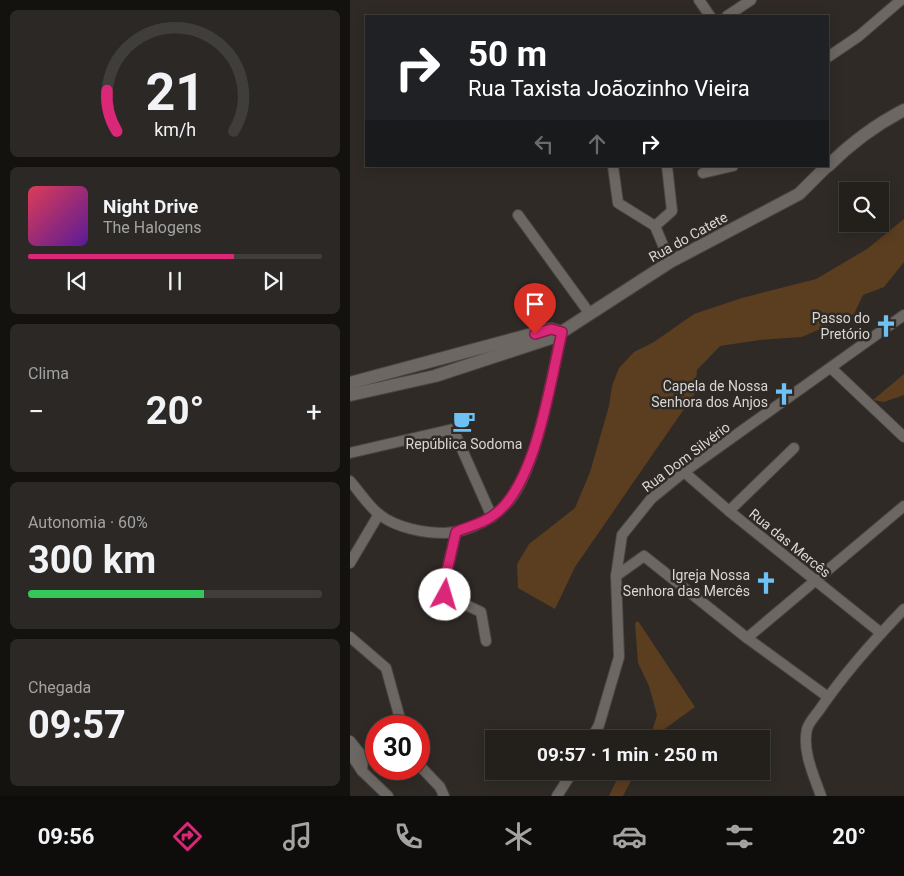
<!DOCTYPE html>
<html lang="pt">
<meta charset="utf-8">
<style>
body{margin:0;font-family:Roboto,sans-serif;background:#2b2825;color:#f1f3f6;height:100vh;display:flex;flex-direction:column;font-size:19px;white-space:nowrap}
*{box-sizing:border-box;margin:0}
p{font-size:16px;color:#a3a3a3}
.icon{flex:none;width:28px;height:28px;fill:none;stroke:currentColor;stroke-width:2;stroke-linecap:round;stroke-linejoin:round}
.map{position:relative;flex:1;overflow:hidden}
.details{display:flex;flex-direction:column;gap:10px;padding:10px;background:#13120f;width:350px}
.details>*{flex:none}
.guide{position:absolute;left:15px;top:15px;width:464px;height:152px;border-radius:0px;box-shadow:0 2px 12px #0003,0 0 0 1px #403e3b;background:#202124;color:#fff;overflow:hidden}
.tools{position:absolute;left:489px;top:182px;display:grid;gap:10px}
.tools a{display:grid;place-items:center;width:50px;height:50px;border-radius:0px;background:#23201c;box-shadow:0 2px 12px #0003,0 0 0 1px #403e3b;font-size:25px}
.speed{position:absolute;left:15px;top:715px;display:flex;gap:10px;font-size:25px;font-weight:700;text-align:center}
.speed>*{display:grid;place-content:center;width:65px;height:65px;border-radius:50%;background:#23201c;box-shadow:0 2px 12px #0003,0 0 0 1px #403e3b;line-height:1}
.speed .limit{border:8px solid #d22;background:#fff;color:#111}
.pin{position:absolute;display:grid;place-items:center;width:42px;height:42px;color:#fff;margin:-51px -21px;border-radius:50% 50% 50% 0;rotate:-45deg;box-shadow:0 0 5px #0007}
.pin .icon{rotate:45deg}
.me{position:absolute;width:55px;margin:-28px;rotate:6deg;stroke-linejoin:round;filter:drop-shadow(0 0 4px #0008)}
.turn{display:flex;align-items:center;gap:18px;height:105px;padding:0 20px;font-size:22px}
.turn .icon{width:65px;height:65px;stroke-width:2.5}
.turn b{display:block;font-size:35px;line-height:42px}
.lanes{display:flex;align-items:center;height:48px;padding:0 20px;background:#0003;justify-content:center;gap:25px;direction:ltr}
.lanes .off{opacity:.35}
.big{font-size:38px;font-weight:700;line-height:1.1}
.details .card{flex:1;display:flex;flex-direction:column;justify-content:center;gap:8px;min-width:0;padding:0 18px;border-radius:8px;background:#2b2825}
.details .dial{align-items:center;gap:0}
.dial svg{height:130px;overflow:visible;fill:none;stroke:#403e3b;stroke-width:7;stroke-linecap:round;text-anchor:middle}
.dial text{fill:#f1f3f6;stroke:none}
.song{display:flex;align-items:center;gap:15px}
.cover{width:60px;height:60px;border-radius:8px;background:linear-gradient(135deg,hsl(350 70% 55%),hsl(270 70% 35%))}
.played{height:5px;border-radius:2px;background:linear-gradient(90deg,#db2777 70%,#403e3b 70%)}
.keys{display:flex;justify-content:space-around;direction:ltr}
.heat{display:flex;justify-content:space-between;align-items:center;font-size:28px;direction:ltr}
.charge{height:8px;border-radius:4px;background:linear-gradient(90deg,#34c759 60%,#403e3b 0)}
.trip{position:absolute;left:135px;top:730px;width:285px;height:50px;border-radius:0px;background:#23201c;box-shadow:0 2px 12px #0003,0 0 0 1px #403e3b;font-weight:700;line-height:50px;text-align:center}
.tabs{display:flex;height:80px;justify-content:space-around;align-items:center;background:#0e0d0b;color:#a3a3a3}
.tabs .icon{width:35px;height:35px}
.tabs .on{color:#db2777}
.tabs b{font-size:22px;color:#f1f3f6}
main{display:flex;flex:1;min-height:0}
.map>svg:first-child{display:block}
.green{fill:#5b3d20}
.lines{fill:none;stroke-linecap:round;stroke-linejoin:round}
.minor-casing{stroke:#494642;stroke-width:12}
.tertiary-casing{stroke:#494642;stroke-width:14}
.minor{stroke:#6d6763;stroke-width:10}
.tertiary{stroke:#6d6763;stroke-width:12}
.route-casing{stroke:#8e194d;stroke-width:12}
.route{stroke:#db2777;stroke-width:9}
.labels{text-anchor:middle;stroke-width:5;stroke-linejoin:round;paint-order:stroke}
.street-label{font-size:14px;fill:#d9d6d3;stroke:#2f2a26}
.poi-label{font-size:14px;fill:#d9d6d3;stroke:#2f2a26;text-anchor:end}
</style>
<main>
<section class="details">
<div class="card dial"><svg viewBox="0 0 100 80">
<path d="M14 69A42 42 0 1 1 86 69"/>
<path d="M14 69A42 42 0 0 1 8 44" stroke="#db2777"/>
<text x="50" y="56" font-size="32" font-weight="700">21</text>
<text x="50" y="72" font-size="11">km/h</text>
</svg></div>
<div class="card">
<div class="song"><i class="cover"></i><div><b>Night Drive</b><p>The Halogens</p></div></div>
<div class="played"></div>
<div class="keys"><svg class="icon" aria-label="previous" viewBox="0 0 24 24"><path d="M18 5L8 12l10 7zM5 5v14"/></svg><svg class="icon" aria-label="pause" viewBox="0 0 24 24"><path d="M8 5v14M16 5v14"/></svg><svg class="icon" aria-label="next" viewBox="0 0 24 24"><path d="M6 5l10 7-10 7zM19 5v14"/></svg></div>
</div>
<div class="card"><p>Clima</p>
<div class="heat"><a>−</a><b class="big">20°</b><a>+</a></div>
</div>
<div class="card"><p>Autonomia · 60%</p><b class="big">300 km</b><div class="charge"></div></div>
<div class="card"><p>Chegada</p><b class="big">09:57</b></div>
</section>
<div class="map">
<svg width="554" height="796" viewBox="0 0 554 796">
<rect width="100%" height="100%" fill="#2f2a26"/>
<g class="green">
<path d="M554 219V262L534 287 513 295 504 314 452 337 410 340 370 346 347 370 345 393 225 567 205 609 168 588 167 564 179 544 225 508 240 472 259 406 262 386 269 368 284 352 304 342 344 314 392 298 466 279 517 249Z"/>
<path d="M554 374V395L534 402 523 400Z"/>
<path d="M288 621 345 707 302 738 301 735 307 715 299 686 288 663 285 623Z"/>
<path d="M271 771H286L273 796H259Z"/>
</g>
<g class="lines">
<defs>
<g id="minor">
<path d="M349 0 360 16"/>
<path d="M377 16 401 0"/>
<path d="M478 57 509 36 551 0"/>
<path d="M263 166 268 203 305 226"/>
<path d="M317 166 322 211 305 226 320 262"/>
<path d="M353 173 383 166"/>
<path d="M168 215 240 314"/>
<path d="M481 368 554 437"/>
<path d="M0 453 103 429 142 517"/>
<path d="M334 472 379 511 531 633"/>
<path d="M0 481C9 491 19 507 30 515 47 528 74 533 95 533 120 532 149 516 163 496 189 458 201 378 212 332"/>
<path d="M379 511 444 448"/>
<path d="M106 532 93 588 95 595 131 612 136 641"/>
<path d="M0 563 29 514"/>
<path d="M266 576 294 556 397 638 478 697"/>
<path d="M0 637 36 668 52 726"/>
<path d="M397 638 554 506"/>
<path d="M241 739 249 725 269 657 266 576 272 535 301 499 334 472 554 315"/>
<path d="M0 741 13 757 12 771"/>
<path d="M0 753 12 771 38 796"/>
<path d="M69 765 90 787 94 796"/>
<path d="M207 796 223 771"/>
<path d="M471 796C464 776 452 751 457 729 459 722 466 715 470 709 494 674 524 640 554 609"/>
</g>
<g id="tertiary">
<path d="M478 166C501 143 525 125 554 110"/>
<path d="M0 383 201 329 212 332"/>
<path d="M0 395 85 376 204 337 320 262 449 194 477 166"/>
</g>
</defs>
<use href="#minor" class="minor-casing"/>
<use href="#tertiary" class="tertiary-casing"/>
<use href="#minor" class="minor"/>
<use href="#tertiary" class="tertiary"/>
</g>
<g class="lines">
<defs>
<path id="route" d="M95 595 93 588 106 532C117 527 131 524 141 517 186 489 200 382 212 332L201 329 185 334"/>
</defs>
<use href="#route" class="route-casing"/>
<use href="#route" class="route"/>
</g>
<defs>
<symbol id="church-bare" viewBox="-9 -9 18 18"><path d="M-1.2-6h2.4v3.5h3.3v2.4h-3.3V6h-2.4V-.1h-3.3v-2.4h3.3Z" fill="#6ec2f3" stroke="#2f2a26" stroke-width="2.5" paint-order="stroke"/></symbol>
<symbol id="cafe-bare" viewBox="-9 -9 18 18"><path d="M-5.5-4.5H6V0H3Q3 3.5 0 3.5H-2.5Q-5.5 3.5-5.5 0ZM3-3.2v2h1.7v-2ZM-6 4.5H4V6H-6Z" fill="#6ec2f3" stroke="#2f2a26" stroke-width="2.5" paint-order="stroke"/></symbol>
</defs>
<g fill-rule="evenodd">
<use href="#church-bare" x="520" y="310" width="32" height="32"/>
<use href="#church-bare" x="418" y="378" width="32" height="32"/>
<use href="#cafe-bare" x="98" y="405" width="32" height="32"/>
<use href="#church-bare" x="400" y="567" width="32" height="32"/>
</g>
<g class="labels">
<g class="street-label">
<text transform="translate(338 237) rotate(-29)" y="5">Rua do Catete</text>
<text transform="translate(336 457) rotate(-37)" y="5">Rua Dom Silvério</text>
<text transform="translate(440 543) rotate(39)" y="5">Rua das Mercês</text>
</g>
<g class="poi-label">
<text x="520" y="323">Passo do<tspan x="520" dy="16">Pretório</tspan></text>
<text x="418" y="391">Capela de Nossa<tspan x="418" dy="16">Senhora dos Anjos</tspan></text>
<text x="114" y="449" text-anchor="middle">República Sodoma</text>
<text x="400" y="580">Igreja Nossa<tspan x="400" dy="16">Senhora das Mercês</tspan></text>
</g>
</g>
</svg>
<div class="tools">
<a><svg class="icon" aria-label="search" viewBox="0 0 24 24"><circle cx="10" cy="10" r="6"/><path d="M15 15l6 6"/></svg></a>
</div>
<div class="speed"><div class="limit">30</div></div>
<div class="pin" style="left:185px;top:334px;background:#d93025"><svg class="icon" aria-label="arrive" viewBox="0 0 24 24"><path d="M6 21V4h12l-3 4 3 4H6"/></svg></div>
<svg class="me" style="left:95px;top:595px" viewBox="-20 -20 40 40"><circle r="19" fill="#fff"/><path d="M0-13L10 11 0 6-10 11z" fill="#db2777"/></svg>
<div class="trip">09:57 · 1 min · 250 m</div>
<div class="guide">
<div class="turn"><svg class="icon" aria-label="right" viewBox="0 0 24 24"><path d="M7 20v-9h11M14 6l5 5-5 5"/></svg><div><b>50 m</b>Rua Taxista Joãozinho Vieira</div></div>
<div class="lanes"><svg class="icon off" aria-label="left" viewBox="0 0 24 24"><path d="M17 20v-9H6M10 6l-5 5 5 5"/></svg><svg class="icon off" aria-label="ahead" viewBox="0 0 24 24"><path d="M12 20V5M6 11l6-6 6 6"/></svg><svg class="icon" aria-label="right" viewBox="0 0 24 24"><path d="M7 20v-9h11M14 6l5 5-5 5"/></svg></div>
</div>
</div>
</main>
<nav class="tabs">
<b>09:56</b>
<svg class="icon on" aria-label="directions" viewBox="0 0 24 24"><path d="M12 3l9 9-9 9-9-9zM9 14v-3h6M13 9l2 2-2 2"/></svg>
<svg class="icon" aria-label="music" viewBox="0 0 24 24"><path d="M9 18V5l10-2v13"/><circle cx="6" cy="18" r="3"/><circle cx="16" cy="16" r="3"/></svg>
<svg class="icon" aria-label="phone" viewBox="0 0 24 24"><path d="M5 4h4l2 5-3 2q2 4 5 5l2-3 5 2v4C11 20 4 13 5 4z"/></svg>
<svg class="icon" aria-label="climate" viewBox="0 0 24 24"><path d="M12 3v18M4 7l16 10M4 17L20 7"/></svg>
<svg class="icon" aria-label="car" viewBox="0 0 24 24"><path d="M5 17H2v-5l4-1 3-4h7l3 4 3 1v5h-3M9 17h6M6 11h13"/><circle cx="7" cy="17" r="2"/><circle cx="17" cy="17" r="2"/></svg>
<svg class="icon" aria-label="filters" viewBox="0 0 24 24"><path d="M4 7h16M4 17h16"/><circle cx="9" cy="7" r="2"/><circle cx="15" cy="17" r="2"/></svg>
<b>20°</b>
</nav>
